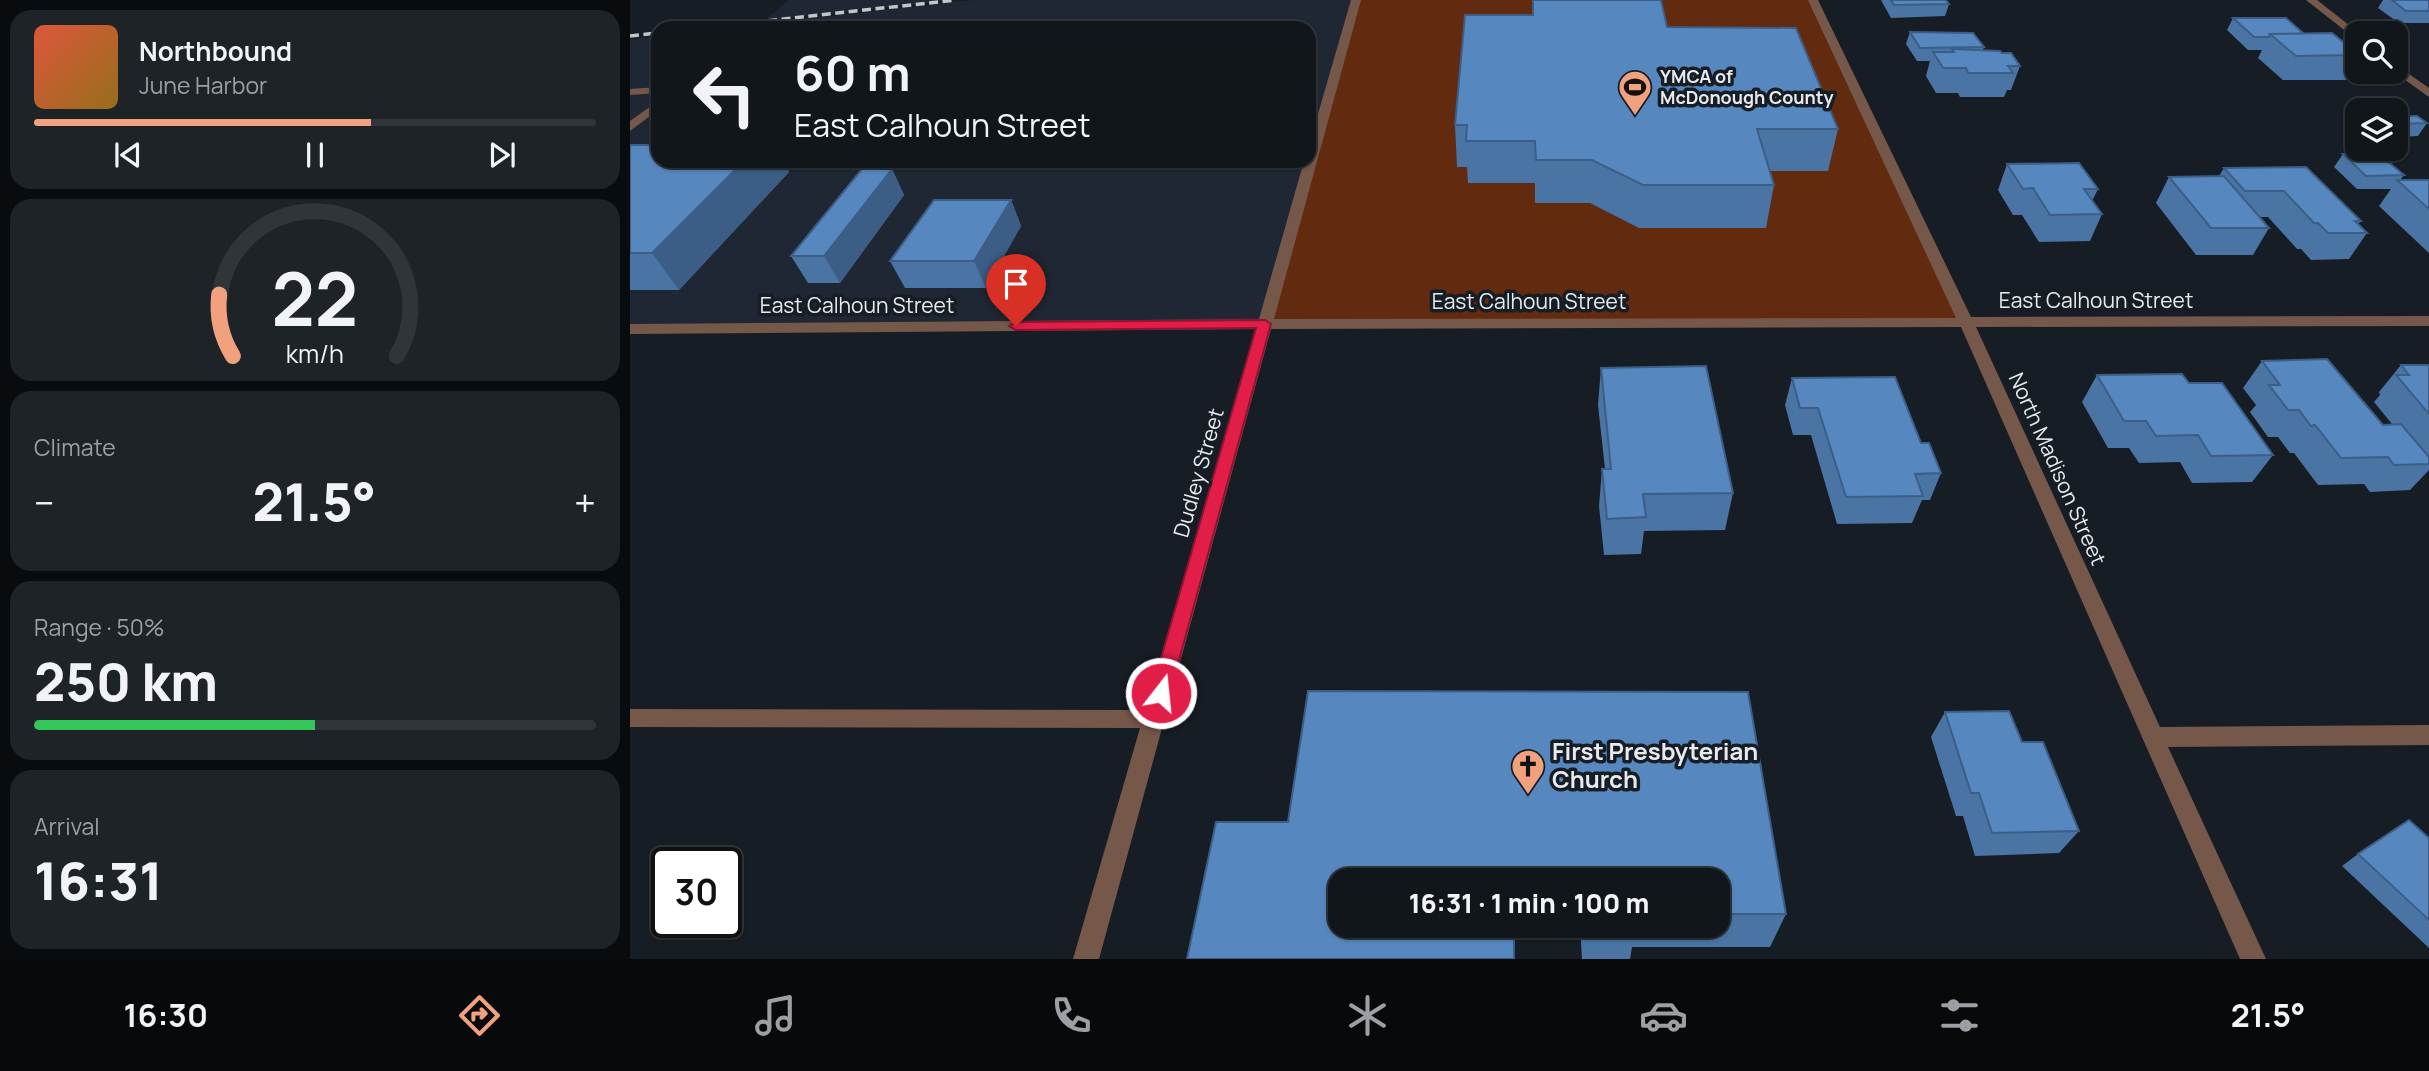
<!DOCTYPE html>
<meta charset="utf-8">
<style>
body{margin:0;font-family:Manrope,sans-serif;background:#1e2328;color:#f1f3f6;height:100vh;display:flex;flex-direction:column;font-size:26px;white-space:nowrap}
*{box-sizing:border-box;margin:0}
p{font-size:23px;color:#9c9fa3}
.icon{flex:none;width:38px;height:38px;fill:none;stroke:currentColor;stroke-width:2;stroke-linecap:round;stroke-linejoin:round}
.map{position:relative;flex:1;overflow:hidden}
.drawer{display:flex;flex-direction:column;gap:10px;padding:10px;background:#090c0f;width:630px}
.drawer>*{flex:none}
.guide{position:absolute;left:21px;top:21px;width:665px;height:147px;border-radius:21px;box-shadow:0 2px 5px #0004,0 0 0 2px #30353a;background:#11161b;color:#f1f3f6;overflow:hidden}
.fabs{position:absolute;left:1715px;top:21px;display:grid;gap:14px}
.fabs a{display:grid;place-items:center;width:63px;height:63px;border-radius:14px;background:#11161b;box-shadow:0 2px 5px #0004,0 0 0 2px #30353a;font-size:35px}
.speed{position:absolute;left:21px;top:847px;display:flex;gap:14px;font-size:35px;font-weight:700;text-align:center}
.speed>*{display:grid;place-content:center;width:91px;height:91px;border-radius:50%;background:#11161b;box-shadow:0 2px 5px #0004,0 0 0 2px #30353a;line-height:1}
.speed .limit{border:4px solid #111;border-radius:10px;background:#fff;color:#111}
.pin{position:absolute;display:grid;place-items:center;width:60px;height:60px;color:#fff;margin:-72px -30px;border-radius:50% 50% 50% 0;rotate:-45deg;box-shadow:0 0 7px #0007}
.pin .icon{rotate:45deg}
.me{position:absolute;width:77px;margin:-38px;rotate:16deg;stroke-linejoin:round;filter:drop-shadow(0 0 5px #0008)}
.turn{display:flex;align-items:center;gap:24px;height:147px;padding:0 28px;font-size:32px}
.turn .icon{width:91px;height:91px;stroke-width:2.5}
.turn b{display:block;font-size:49px;line-height:60px}
.big{font-size:52px;font-weight:800;line-height:1.1}
.drawer .tile{flex:1;display:flex;flex-direction:column;justify-content:center;gap:10px;min-width:0;padding:0 24px;border-radius:21px;background:#1e2328}
.drawer .dial{align-items:center;gap:0}
.dial svg{height:182px;overflow:visible;fill:none;stroke:#30353a;stroke-width:7;stroke-linecap:round;text-anchor:middle}
.dial text{fill:#f1f3f6;stroke:none}
.song{display:flex;align-items:center;gap:21px}
.cover{width:84px;height:84px;border-radius:10px;background:linear-gradient(135deg,hsl(10 70% 55%),hsl(40 70% 35%))}
.played{height:7px;border-radius:4px;background:linear-gradient(90deg,#f1a17d 60%,#30353a 60%)}
.keys{display:flex;justify-content:space-around;direction:ltr}
.heat{display:flex;justify-content:space-between;align-items:center;font-size:38px;direction:ltr}
.charge{height:10px;border-radius:5px;background:linear-gradient(90deg,#34c759 50%,#30353a 0)}
.trip{position:absolute;left:698px;top:868px;width:402px;height:70px;border-radius:21px;background:#11161b;box-shadow:0 2px 5px #0004,0 0 0 2px #30353a;font-weight:800;line-height:70px;text-align:center}
.tabs{display:flex;height:112px;justify-content:space-around;align-items:center;background:#07090b;color:#9c9fa3}
.tabs .icon{width:49px;height:49px}
.tabs .on{color:#f1a17d}
.tabs b{font-size:32px;color:#f1f3f6}
main{display:flex;flex:1;min-height:0}
.map>svg:first-child{display:block}
.built{fill:#1e2733}
.green{fill:#622b0f}
.lines{fill:none;stroke-linecap:round;stroke-linejoin:round}
.minor{fill:#76584a;fill-rule:evenodd}
.rail{stroke:#c2c6cb;stroke-width:3.5;stroke-dasharray:9 4.5;stroke-linecap:butt}
.wall{fill:#4a74a4}
.shaded-wall{fill:#3c5e86}
.building{fill:#5687bf;stroke:#3c5e86;stroke-width:2}
.route{fill:#e11d48;stroke:#92132f;stroke-width:2}
.labels{text-anchor:middle;stroke-width:7;stroke-linejoin:round;paint-order:stroke}
.far-poi-label{font-size:18px;font-weight:bold;fill:#e7ebf0;stroke:#171d24;text-anchor:start}
.street-label{font-size:21px;fill:#e7ebf0;stroke:#171d24}
.near-poi-label{font-size:24px;font-weight:bold;fill:#e7ebf0;stroke:#171d24;text-anchor:start}
</style>
<main>
<section class="drawer">
<div class="tile">
<div class="song"><i class="cover"></i><div><b>Northbound</b><p>June Harbor</p></div></div>
<div class="played"></div>
<div class="keys"><svg class="icon" aria-label="previous" viewBox="0 0 24 24"><path d="M18 5L8 12l10 7zM5 5v14"/></svg><svg class="icon" aria-label="pause" viewBox="0 0 24 24"><path d="M8 5v14M16 5v14"/></svg><svg class="icon" aria-label="next" viewBox="0 0 24 24"><path d="M6 5l10 7-10 7zM19 5v14"/></svg></div>
</div>
<div class="tile dial"><svg viewBox="0 0 100 80">
<path d="M14 69A42 42 0 1 1 86 69"/>
<path d="M14 69A42 42 0 0 1 8 42" stroke="#f1a17d"/>
<text x="50" y="56" font-size="32" font-weight="700">22</text>
<text x="50" y="72" font-size="11">km/h</text>
</svg></div>
<div class="tile"><p>Climate</p>
<div class="heat"><a>−</a><b class="big">21.5°</b><a>+</a></div>
</div>
<div class="tile"><p>Range · 50%</p><b class="big">250 km</b><div class="charge"></div></div>
<div class="tile"><p>Arrival</p><b class="big">16:31</b></div>
</section>
<div class="map">
<svg width="1799" height="959" viewBox="0 0 1799 959">
<rect width="100%" height="100%" fill="#171d24"/>
<g class="built">
<path d="M159 0H326L134 21Z"/>
<path d="M343 0H726L635 324 0 329V39L28 36V161H679V28H95Z"/>
</g>
<path class="green" d="M726 0H1183L1336 322 635 324Z"/>
<g class="lines">
<g class="minor">
<path d="M721 0H731L644 319 1326 318 1178 0H1188L1341 317 1799 316V326L1346 327 1530 727 1799 725V745L1538 747 1636 959H1610L1331 327 641 329 469 959H443L510 728 0 727V709L516 710 626 329 0 334V324L629 319 674 161H679V145Z"/>
<path d="M1676 0H1687L1729 33 1727 40Z"/>
<path d="M1766 65 1799 88V97L1764 72Z"/>
<path d="M28 87V93L0 95V89Z"/>
<path d="M28 101V110L0 131V121Z"/>
</g>
<g class="rail">
<path d="M71 28 326 0"/>
<path d="M0 36 28 33"/>
</g>
</g>
<g class="wall">
<path d="M1251 0H1316L1319 4 1315 16 1261 18Z"/>
<path d="M1753 0H1799V23H1769L1748 8Z"/>
<path d="M1603 18 1674 34 1727 53V60L1716 80H1653L1628 58 1632 50H1618L1597 30Z"/>
<path d="M1037 27 1208 129 1198 171H1140L1144 185 1136 228H1009L960 203H905V183H838L837 167H827L825 125Z"/>
<path d="M1280 32 1354 47 1353 50 1372 53 1390 66 1381 90H1377L1374 97H1330L1328 93H1306L1296 76 1300 61H1287L1276 44Z"/>
<path d="M1766 117 1797 123 1788 136 1766 137Z"/>
<path d="M0 145 28 161H306L300 169H262L274 195 210 283H178L161 256 232 169 158 170 159 172 49 290H0Z"/>
<path d="M1713 154 1774 175 1770 180H1799V253L1749 206 1761 189H1727L1704 167Z"/>
<path d="M1377 164 1468 189 1462 201 1472 214 1460 241 1409 242 1392 215H1383L1368 190Z"/>
<path d="M1594 168 1731 221 1728 224 1737 233 1719 259 1681 260 1671 249H1667L1638 217H1630L1639 228 1623 255H1566L1526 203 1539 177 1589 176Z"/>
<path d="M381 200 391 226 356 288H275L260 261Z"/>
<path d="M1632 361 1753 425 1762 424 1744 402 1750 395 1749 392 1771 365H1799V470L1780 490 1740 492 1734 484 1688 485 1664 453H1660L1648 437H1638L1620 412 1626 405 1613 388Z"/>
<path d="M971 368 1103 493 1095 530 1014 531 1011 554 974 555 969 506 972 469H975L968 405Z"/>
<path d="M1467 375 1559 383 1643 455 1622 482 1562 483 1550 462 1509 463 1499 448H1478L1452 402Z"/>
<path d="M1162 378 1291 443 1311 473 1300 500H1292L1282 523 1207 524 1181 435H1163L1155 405Z"/>
<path d="M678 691 1118 692 1156 914 1140 947H1002L1000 959H952L950 926H1088V880H710V926H885V959H557L586 822H658Z"/>
<path d="M1315 712 1392 742 1449 831 1429 853 1345 856 1333 816H1326L1301 737Z"/>
<path d="M1799 838V948L1712 866 1728 854Z"/>
</g>
<g class="shaded-wall">
<path d="M114 161H153L159 172 49 290 22 253Z"/>
<path d="M297 161H306L300 169Z"/>
<path d="M262 169 274 195 210 283 194 256Z"/>
<path d="M381 200 391 226 356 288 344 261Z"/>
<rect x="884" y="926" width="1" height="33"/>
</g>
<g class="building">
<path d="M903 0H1031L1037 27 1166 28 1208 129H1127L1144 185H1013L962 160H906L905 141H836L837 125H825L835 15H903Z"/>
<path d="M1261 0H1316L1319 4 1264 5Z"/>
<path d="M1762 0H1799V11H1776Z"/>
<path d="M1603 18H1656L1674 34H1640L1639 37H1624Z"/>
<path d="M1280 32 1343 33 1354 47 1290 48Z"/>
<path d="M1702 33 1727 53V55L1666 56 1640 34Z"/>
<path d="M1322 49 1370 51 1372 53H1381L1390 66H1378L1383 73H1338L1336 68H1313L1303 52H1324Z"/>
<path d="M1787 116 1797 123 1766 124V117Z"/>
<path d="M0 145H28V161H114L22 253H0Z"/>
<path d="M1713 154H1749L1774 175 1736 176Z"/>
<path d="M1449 163 1468 189H1454L1472 214 1420 215 1403 188 1393 189 1377 164Z"/>
<path d="M1676 167 1731 221H1725L1737 233H1698L1688 223H1684L1654 191H1615L1594 168Z"/>
<path d="M232 169H262L194 256H161Z"/>
<path d="M1594 176 1639 228H1581L1539 177Z"/>
<path d="M1767 180H1799V209Z"/>
<path d="M304 200H381L344 261H260Z"/>
<path d="M1697 359 1753 425 1771 424 1799 457V464L1764 465 1758 457 1711 458 1685 425 1681 426 1669 410H1658L1639 385H1650L1632 361Z"/>
<path d="M1771 365H1799V414L1766 375H1779Z"/>
<path d="M1076 366 1103 493 1013 494 1016 517 977 519 972 469H981L971 368Z"/>
<path d="M1552 374 1559 383H1592L1643 455 1581 456 1568 435 1526 436 1516 421H1494L1467 375Z"/>
<path d="M1265 377 1291 443H1299L1311 473 1285 474 1293 496 1216 497 1188 408H1170L1162 378Z"/>
<path d="M678 691 1118 692 1156 914H1088V880H710V926H884V959H557L586 822H658Z"/>
<path d="M1379 711 1392 742H1413L1449 831 1362 833 1349 793H1341L1315 712Z"/>
<path d="M1779 820 1799 838V920L1728 854Z"/>
<path d="M955 926H1005V934L955 933Z"/>
</g>
<path class="route" d="M635 320 641 324 540 693 537 699 531 701 524 699 521 693 626 328 386 330 379 326 386 322Z"/>
<defs>
<symbol id="stadium-pin" viewBox="-11 -11 22 30"><path d="M0 17L-7.5 6A9.5 9.5 0 1 1 7.5 6Z" fill="#f1a17d" stroke="#171d24"/><path d="M0-5a6.5 5 0 1 0 0 10a6.5 5 0 1 0 0-10ZM-3.5-1.8h7v3.6h-7Z" fill="#111"/></symbol>
<symbol id="church-pin" viewBox="-11 -11 22 30"><path d="M0 17L-7.5 6A9.5 9.5 0 1 1 7.5 6Z" fill="#f1a17d" stroke="#171d24"/><path d="M-1.2-6h2.4v3.5h3.3v2.4h-3.3V6h-2.4V-.1h-3.3v-2.4h3.3Z" fill="#111"/></symbol>
</defs>
<g fill-rule="evenodd">
<use href="#stadium-pin" x="986" y="68" width="38" height="52"/>
<use href="#church-pin" x="879" y="747" width="38" height="52"/>
</g>
<g class="labels">
<g class="far-poi-label">
<text x="1030" y="83">YMCA of<tspan x="1030" dy="21">McDonough County</tspan></text>
</g>
<g class="street-label">
<text x="1466" y="308">East Calhoun Street</text>
<text x="899" y="309">East Calhoun Street</text>
<text x="227" y="313">East Calhoun Street</text>
<text transform="translate(1427 469) rotate(66)" y="7">North Madison Street</text>
<text transform="translate(569 473) rotate(-74)" y="7">Dudley Street</text>
</g>
<g class="near-poi-label">
<text x="922" y="760">First Presbyterian<tspan x="922" dy="28">Church</tspan></text>
</g>
</g>
</svg>
<div class="fabs">
<a><svg class="icon" aria-label="search" viewBox="0 0 24 24"><circle cx="10" cy="10" r="6"/><path d="M15 15l6 6"/></svg></a>
<a><svg class="icon" aria-label="layers" viewBox="0 0 24 24"><path d="M12 4l9 5-9 5-9-5zM3 14l9 5 9-5"/></svg></a>
</div>
<div class="speed"><div class="limit">30</div></div>
<div class="pin" style="left:386px;top:326px;background:#d93025"><svg class="icon" aria-label="arrive" viewBox="0 0 24 24"><path d="M6 21V4h12l-3 4 3 4H6"/></svg></div>
<svg class="me" style="left:531px;top:693px" viewBox="-20 -20 40 40"><circle r="17" fill="#e11d48" stroke="#fff" stroke-width="3"/><path d="M0-11L8 9 0 5-8 9z" fill="#fff"/></svg>
<div class="trip">16:31 · 1 min · 100 m</div>
<div class="guide">
<div class="turn"><svg class="icon" aria-label="left" viewBox="0 0 24 24"><path d="M17 20v-9H6M10 6l-5 5 5 5"/></svg><div><b>60 m</b>East Calhoun Street</div></div>
</div>
</div>
</main>
<nav class="tabs">
<b>16:30</b>
<svg class="icon on" aria-label="directions" viewBox="0 0 24 24"><path d="M12 3l9 9-9 9-9-9zM9 14v-3h6M13 9l2 2-2 2"/></svg>
<svg class="icon" aria-label="music" viewBox="0 0 24 24"><path d="M9 18V5l10-2v13"/><circle cx="6" cy="18" r="3"/><circle cx="16" cy="16" r="3"/></svg>
<svg class="icon" aria-label="phone" viewBox="0 0 24 24"><path d="M5 4h4l2 5-3 2q2 4 5 5l2-3 5 2v4C11 20 4 13 5 4z"/></svg>
<svg class="icon" aria-label="climate" viewBox="0 0 24 24"><path d="M12 3v18M4 7l16 10M4 17L20 7"/></svg>
<svg class="icon" aria-label="car" viewBox="0 0 24 24"><path d="M5 17H2v-5l4-1 3-4h7l3 4 3 1v5h-3M9 17h6M6 11h13"/><circle cx="7" cy="17" r="2"/><circle cx="17" cy="17" r="2"/></svg>
<svg class="icon" aria-label="filters" viewBox="0 0 24 24"><path d="M4 7h16M4 17h16"/><circle cx="9" cy="7" r="2"/><circle cx="15" cy="17" r="2"/></svg>
<b>21.5°</b>
</nav>
